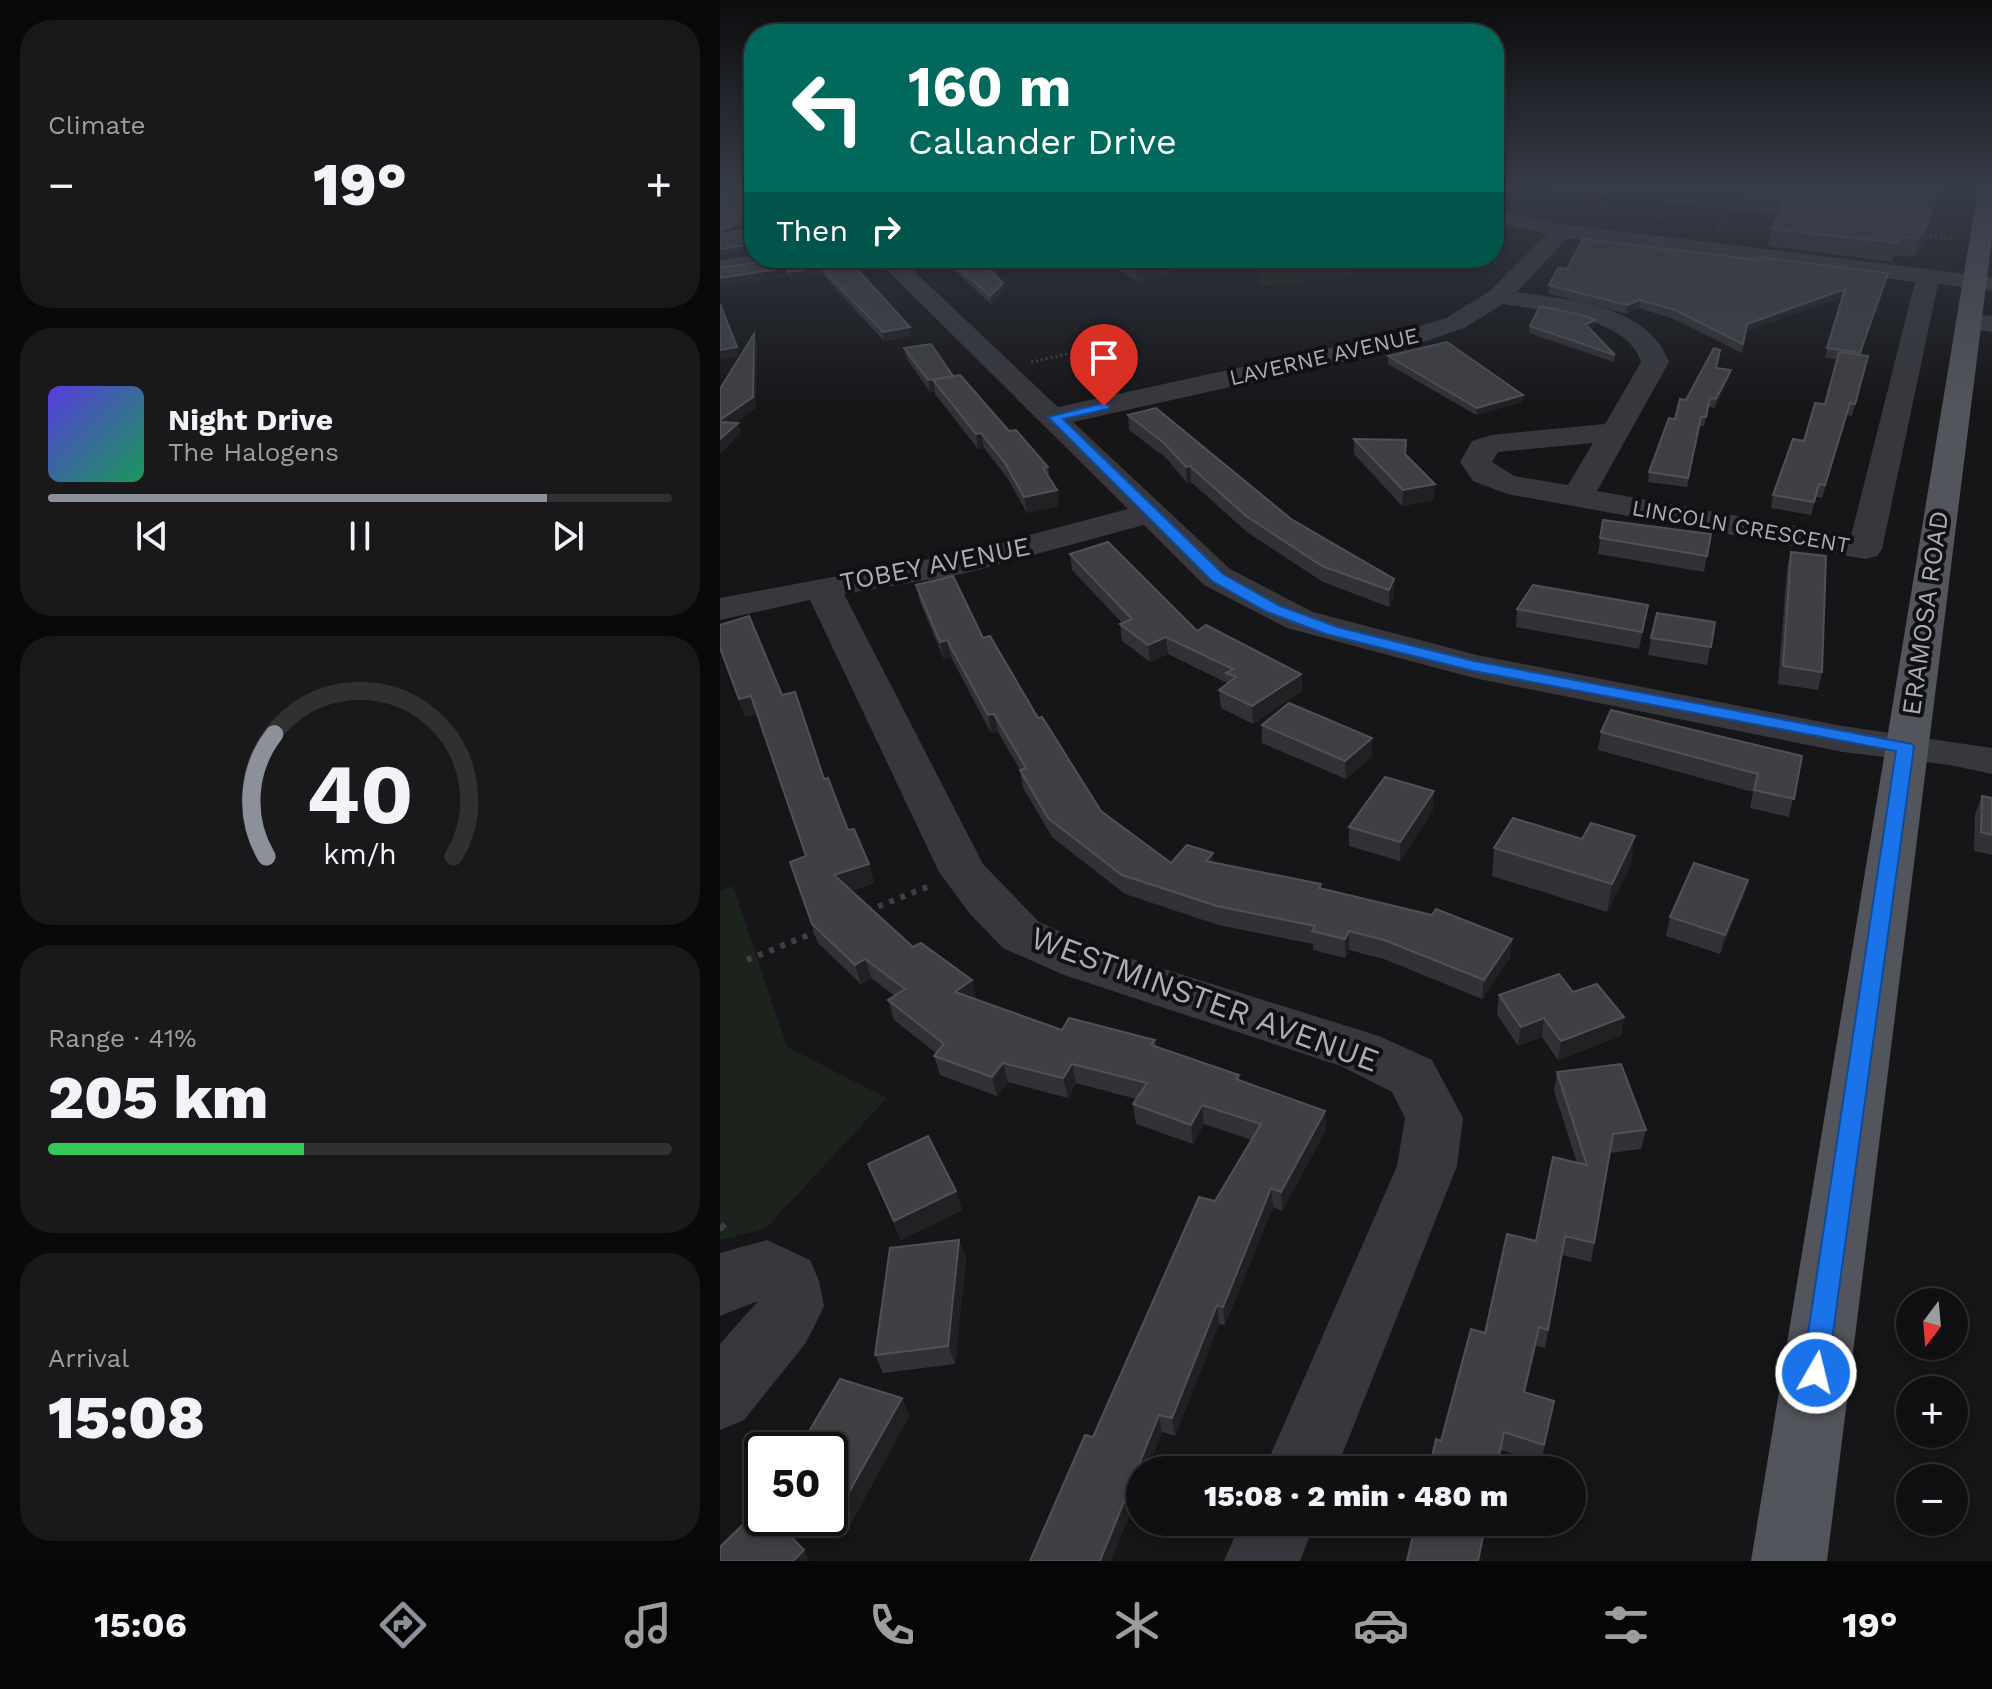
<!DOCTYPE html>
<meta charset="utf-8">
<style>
body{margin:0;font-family:"Work Sans",sans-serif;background:#19191b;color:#f1f3f6;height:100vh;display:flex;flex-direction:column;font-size:30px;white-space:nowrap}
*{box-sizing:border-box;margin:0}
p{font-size:26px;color:#9c9d9f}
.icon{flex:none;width:44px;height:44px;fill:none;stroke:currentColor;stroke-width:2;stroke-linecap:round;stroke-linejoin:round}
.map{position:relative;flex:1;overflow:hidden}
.details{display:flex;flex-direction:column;gap:20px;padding:20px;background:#09090a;width:720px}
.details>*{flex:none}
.hud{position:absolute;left:24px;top:24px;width:760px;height:244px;border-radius:32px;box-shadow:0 4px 12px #0003,0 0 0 2px #303032;background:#00695c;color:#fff;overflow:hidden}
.needle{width:52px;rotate:196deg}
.tools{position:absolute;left:1176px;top:1288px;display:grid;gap:16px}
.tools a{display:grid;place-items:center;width:72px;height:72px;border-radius:50%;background:#101012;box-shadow:0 4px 12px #0003,0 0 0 2px #303032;font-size:40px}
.speed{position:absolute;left:24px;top:1432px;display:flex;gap:16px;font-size:40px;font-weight:700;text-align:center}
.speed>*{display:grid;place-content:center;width:104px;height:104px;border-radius:50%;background:#101012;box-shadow:0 4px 12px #0003,0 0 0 2px #303032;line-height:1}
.speed .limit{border:4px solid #111;border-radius:12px;background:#fff;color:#111}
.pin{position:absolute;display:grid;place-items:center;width:68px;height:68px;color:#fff;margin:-82px -34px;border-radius:50% 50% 50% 0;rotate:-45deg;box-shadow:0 0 8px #0007}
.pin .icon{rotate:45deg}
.me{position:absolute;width:88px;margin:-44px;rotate:8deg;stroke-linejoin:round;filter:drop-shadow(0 0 6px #0008)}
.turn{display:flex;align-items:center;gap:28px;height:168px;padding:0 32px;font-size:36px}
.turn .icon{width:104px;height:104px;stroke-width:2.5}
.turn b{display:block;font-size:56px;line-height:68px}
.then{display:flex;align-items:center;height:76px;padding:0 32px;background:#0003;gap:16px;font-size:30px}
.big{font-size:60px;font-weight:800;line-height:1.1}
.details .card{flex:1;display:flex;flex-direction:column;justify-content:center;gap:12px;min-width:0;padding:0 28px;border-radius:32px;background:#19191b}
.details .dial{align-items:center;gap:0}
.dial svg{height:208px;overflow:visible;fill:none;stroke:#303032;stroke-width:7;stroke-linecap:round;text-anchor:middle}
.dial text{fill:#f1f3f6;stroke:none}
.song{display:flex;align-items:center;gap:24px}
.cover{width:96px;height:96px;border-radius:12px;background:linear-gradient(135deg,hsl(250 70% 55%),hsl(150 70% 35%))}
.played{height:8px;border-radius:4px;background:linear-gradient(90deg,#8c9099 80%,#303032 80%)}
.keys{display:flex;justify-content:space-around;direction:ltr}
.heat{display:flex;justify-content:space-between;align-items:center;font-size:44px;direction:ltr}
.charge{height:12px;border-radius:6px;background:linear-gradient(90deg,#34c759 41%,#303032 0)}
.trip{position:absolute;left:406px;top:1456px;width:460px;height:80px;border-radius:40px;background:#101012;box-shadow:0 4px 12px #0003,0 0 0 2px #303032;font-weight:800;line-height:80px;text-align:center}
.tabs{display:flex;height:128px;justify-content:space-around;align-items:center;background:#060607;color:#9c9d9f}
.tabs .icon{width:56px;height:56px}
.tabs .on{color:#8c9099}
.tabs b{font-size:36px;color:#f1f3f6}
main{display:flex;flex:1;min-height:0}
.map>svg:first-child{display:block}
.green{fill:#1c231d}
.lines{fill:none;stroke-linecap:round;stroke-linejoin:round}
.path-far2{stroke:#3d3f44;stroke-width:3;stroke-dasharray:2 3;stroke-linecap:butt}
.path-far1{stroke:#3d3f44;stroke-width:6;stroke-dasharray:5 7;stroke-linecap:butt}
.path{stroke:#3d3f44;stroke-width:8;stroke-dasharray:6 9;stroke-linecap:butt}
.minor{fill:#37383d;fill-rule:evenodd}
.major{fill:#53555c;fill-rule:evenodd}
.wall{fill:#323236}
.shaded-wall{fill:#212124}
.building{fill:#3f3f44;stroke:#4f5156;stroke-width:2}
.route{fill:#1a73e8;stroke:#114b97;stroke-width:2}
.labels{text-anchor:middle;stroke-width:8;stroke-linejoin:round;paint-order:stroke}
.far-street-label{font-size:22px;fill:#a8adb8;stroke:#111113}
.street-label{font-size:26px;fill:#a8adb8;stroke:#111113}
.near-street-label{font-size:32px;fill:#a8adb8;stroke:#111113}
</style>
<main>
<section class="details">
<div class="card"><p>Climate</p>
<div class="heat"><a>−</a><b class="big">19°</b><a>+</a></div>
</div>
<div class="card">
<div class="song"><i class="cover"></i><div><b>Night Drive</b><p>The Halogens</p></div></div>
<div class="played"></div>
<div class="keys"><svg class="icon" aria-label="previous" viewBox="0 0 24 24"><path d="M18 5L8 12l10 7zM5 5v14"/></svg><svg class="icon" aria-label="pause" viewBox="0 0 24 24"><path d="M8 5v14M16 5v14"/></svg><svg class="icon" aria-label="next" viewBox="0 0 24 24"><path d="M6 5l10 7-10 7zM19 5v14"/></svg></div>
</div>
<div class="card dial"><svg viewBox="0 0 100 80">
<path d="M14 69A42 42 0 1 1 86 69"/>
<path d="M14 69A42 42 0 0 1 17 22" stroke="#8c9099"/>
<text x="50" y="56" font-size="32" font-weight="700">40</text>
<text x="50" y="72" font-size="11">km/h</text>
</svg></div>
<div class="card"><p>Range · 41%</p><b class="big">205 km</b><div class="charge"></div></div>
<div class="card"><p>Arrival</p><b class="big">15:08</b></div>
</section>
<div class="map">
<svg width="1272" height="1561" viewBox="0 0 1272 1561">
<rect width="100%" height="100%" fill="#161618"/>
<g class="green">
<path d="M530 258H626L635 276 548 286 541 284Z"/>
<path d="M13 886 67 1047 167 1098 45 1229 0 1240V891Z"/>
</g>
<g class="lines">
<g class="path-far2">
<path d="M1211 196 1244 199"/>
<path d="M807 199 894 205 945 220"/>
<path d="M876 214 891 197"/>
<path d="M998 228 1009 211 1021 206"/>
<path d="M1205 236 1235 239"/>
<path d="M745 258 780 263"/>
<path d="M311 362 392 344"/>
</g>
<g class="path-far1">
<path d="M147 911 212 885"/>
<path d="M27 960 101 930"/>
</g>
<path class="path" d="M0 1225 11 1235"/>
<g class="minor">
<path d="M774 210 842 224 1272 277V291L1218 284 1162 549 1157 556 1145 559 787 494 753 481 740 462 752 441 771 435 885 424 921 362C908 317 824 311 783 304L744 328 686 348 353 422 510 569 593 612 757 655 1123 726 1272 748V774L1230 765 1123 752 754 678 567 628 484 585 424 525 242 574 124 594 263 864 319 922 380 949 659 1036 712 1060 743 1118 737 1166 616 1470H544L677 1166 685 1118 672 1092 621 1066 344 975 283 948 250 914 219 872 90 600 0 620V598L241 553 408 509 155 258H180L338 407 670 335 726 318 770 291 827 234 774 222ZM847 238 1195 282 1131 536 877 491 949 362C929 305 848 300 797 292ZM873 443 848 485 794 476 772 462 778 452Z"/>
<path d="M34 255V258H68L56 265 0 274V260Z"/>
<path d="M1248 313 1272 316V332L1239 326 1235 321Z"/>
<path d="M47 1240 90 1260 99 1281 104 1306 94 1327 85 1344 24 1420 0 1430V1344L38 1301 0 1316V1253Z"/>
<path d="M521 1522H595L580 1561H504Z"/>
</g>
<path class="major" d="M1258 189H1272V238L1107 1561H1031Z"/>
</g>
<g class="wall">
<path d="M824 189H1219L1203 242 1194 257 1174 255 1172 262 1048 246 1052 229 1058 215Z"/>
<path d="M127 258 191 336 164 341 103 275 71 280 68 276 0 287V268Z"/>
<path d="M212 258H259L284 290 271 304 222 259 214 260Z"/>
<path d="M383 258H452L455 274 417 282Z"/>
<path d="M1038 260 1168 273 1140 355 1148 356 1132 416 1127 415 1102 498 1096 497 1091 515 1051 508 1053 495 1105 404 1117 359 1105 358 1122 297 1025 332 1022 353 954 319 919 308 906 314 829 294V285L847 269Z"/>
<path d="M810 326H875L870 329 895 355 894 362 809 333Z"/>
<path d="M184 348 233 376 289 431 328 467 329 478 337 490 339 506 307 513 288 479 264 448 258 449 215 394V391L210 392 187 359Z"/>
<path d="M668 356 803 395 802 402 756 415 668 364Z"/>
<path d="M996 368 1011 370 1009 378 995 408 988 407 984 426H980L967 487 928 482 929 472 966 400Z"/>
<path d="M408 415 571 519 674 579V596L669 607 603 582 527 532 471 482 467 483 446 458 409 430Z"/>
<path d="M634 439 686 440V455L714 500 682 506 634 454Z"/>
<path d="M883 520 991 534 984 572 878 554Z"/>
<path d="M1071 552 1102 672 1098 690 1058 684 1067 568Z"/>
<path d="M350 554 477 631 581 674 582 691 533 724 501 708 499 690 507 683 448 654 430 662 402 641 400 624 402 623 352 570Z"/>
<path d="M196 585 263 638 381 811 451 863 493 853V863L601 884V888L792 939 790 958 762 999 664 959 629 950 625 958 593 950V944L498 925 405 894 332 837 303 788 300 770 278 732 271 733 231 657 224 659 200 602Z"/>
<path d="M928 605 919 649 796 627 797 609Z"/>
<path d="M995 622 987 665 928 655 931 638Z"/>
<path d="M0 649 62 695 104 779 128 830 149 864 154 883 131 891 193 947 252 980 256 999 342 1030 435 1040 436 1047 519 1075 520 1081 605 1111 606 1130 562 1211 553 1207 505 1325 499 1324 455 1436 442 1432 427 1470H420V1488L391 1561 373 1437 495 1201 532 1140 484 1124 473 1144 416 1124 413 1104 416 1099 356 1083 348 1098 288 1082 277 1096 220 1075 214 1056 216 1053 174 1020 168 1000 175 996 151 978 141 984 98 943 70 862 86 856 37 714 25 717Z"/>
<path d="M542 725 652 756 626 779 542 743Z"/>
<path d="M881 732 1082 756 1069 817 1030 808 1033 792 878 750Z"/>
<path d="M1262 796 1272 798V855L1254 851 1255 814Z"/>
<path d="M713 810 680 861 629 846V827Z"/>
<path d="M774 848 911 864 887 912 772 876Z"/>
<path d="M1028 880 1023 898 1000 954 946 936 950 917Z"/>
<path d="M779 995 904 1017 901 1036 838 1060 822 1037 798 1046 777 1014Z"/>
<path d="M837 1072 926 1130 921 1149 890 1153 871 1262 842 1255 825 1348 816 1346 805 1393 834 1401 821 1463 781 1450 721 1441 816 1241 857 1163 834 1091Z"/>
<path d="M148 1164 236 1191 242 1210 181 1240Z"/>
<path d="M239 1240 246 1259 235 1364 163 1373 155 1355Z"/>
<path d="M182 1398 189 1416 130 1525 110 1518V1450Z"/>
</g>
<g class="shaded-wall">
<path d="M1218 189 1203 242 1194 257 1198 239Z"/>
<path d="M34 215V223L0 240V231Z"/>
<path d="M787 222V228L774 240V234Z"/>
<path d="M31 244 34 252 0 257V249Z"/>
<path d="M453 259 455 274 417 282 415 266Z"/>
<path d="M101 267 103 275 71 280 69 272Z"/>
<path d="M65 268 68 276 0 287V278Z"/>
<path d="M1168 273 1166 281 1137 362 1140 353Z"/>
<path d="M283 283 284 290 271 304 270 296Z"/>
<path d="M1125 289 1123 297 1025 332 1027 324Z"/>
<path d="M920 300 919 308 906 314 907 305Z"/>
<path d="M876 320 875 326 865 331V324Z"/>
<path d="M190 327 191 336 164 341 163 332Z"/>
<path d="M34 334 37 344 36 408 1 433 0 420Z"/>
<path d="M17 347 19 356 0 360V350Z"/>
<path d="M1011 370 1009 378 995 408 996 399Z"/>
<path d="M233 376 213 380 215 391 210 392 208 380Z"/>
<path d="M803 395 802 402 756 415 757 408Z"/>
<path d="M18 423 21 434 0 454V439Z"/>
<path d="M261 433 264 448 258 449 256 434Z"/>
<path d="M470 466 471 482 467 483 466 467Z"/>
<path d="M715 484 714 500 682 506 683 490Z"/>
<path d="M337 490 339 506 307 513 304 497Z"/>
<path d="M674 579V596L669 607V590Z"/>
<path d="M446 637 448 654 430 662 428 645Z"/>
<path d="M227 640 231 657 224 659 220 642Z"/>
<path d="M581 674 582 691 533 724 532 706Z"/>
<path d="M31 696 37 714 25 717 19 699Z"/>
<path d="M274 714 278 732 271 733 268 715Z"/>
<path d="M652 738V756L626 779 625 761Z"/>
<path d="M714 791 713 810 680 861V842Z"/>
<path d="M915 836 911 864 887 912 892 884Z"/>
<path d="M493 853 494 872 486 861Z"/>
<path d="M149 864 154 883 121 894 114 875Z"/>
<path d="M1028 880 1023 898 1000 954 1005 935Z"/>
<path d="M629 931V950L625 958V939Z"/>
<path d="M792 939 790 958 762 999 764 980Z"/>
<path d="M145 959 151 978 141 984 135 965Z"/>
<path d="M252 980 256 999 240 1011 235 992Z"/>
<path d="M904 1017 901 1036 838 1060 841 1041Z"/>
<path d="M824 1018 822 1037 798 1046 801 1027Z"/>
<path d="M283 1063 288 1082 277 1096 272 1077Z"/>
<path d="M352 1064 356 1083 348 1098 343 1078Z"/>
<path d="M482 1105 484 1124 473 1144 471 1125Z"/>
<path d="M605 1111 606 1130 562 1211 561 1192Z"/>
<path d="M551 1188 553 1207 505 1325 503 1307Z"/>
<path d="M236 1191 242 1210 181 1240 174 1221Z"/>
<path d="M239 1240 246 1259 235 1364 228 1346Z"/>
<path d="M497 1305 499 1324 455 1436 452 1418Z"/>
<path d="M819 1327 816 1346 801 1410 804 1392Z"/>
<path d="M182 1398 189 1416 130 1525 120 1508Z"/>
<path d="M439 1415 442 1432 427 1470H420V1488L391 1561H380Z"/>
<path d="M84 1550 90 1561H73Z"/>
</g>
<g class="building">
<path d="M13 189H34V215L0 231V195Z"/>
<path d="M979 189H1218L1207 225 1198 239 1179 237 1177 243 1052 229 1063 208 1060 207 1064 198Z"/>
<path d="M774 218 787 222 774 234Z"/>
<path d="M34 229V244L0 249V234Z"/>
<path d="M863 239 1038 260 1040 257 1168 273 1140 353 1107 348 1125 289 1027 324 1023 344 955 310 920 300 907 305 829 285 838 268 847 269Z"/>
<path d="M58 258H127L190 327 163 332 101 267 69 272 65 268 0 278V268L54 260Z"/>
<path d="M227 258H259L283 283 270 296Z"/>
<path d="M403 258H452L453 259 415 266Z"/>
<path d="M0 304 17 347 0 350Z"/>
<path d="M820 306 862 315 876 320 865 324 895 355 810 326Z"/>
<path d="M34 334 33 397 0 420V389Z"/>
<path d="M727 342 803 395 757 408 668 356Z"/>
<path d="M211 344 233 376 208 380 184 348Z"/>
<path d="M994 348 1000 350 996 368 1011 370 996 399 990 398 986 417H981L968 478 929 472 949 418 955 419 960 399 966 400Z"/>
<path d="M1119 352 1148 356 1135 404 1130 403 1105 485 1099 484 1094 502 1053 495 1073 439 1084 441 1095 403 1105 404Z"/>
<path d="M240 375 289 431 296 430 328 467 323 468 337 490 304 497 285 463 261 433 256 434 213 380Z"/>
<path d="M436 408 571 519 674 579 669 590 602 566 526 516 470 466 466 467 444 443 408 415Z"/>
<path d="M0 422 18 423 0 439Z"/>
<path d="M634 439 686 440 685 454 715 484 683 490Z"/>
<path d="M883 520 991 534 987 556 880 538Z"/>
<path d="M388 542 477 631 486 625 581 674 532 706 499 690 516 677 506 673 513 669 446 637 428 645 400 624 412 619 350 554Z"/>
<path d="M1071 552 1106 556 1102 672 1063 666Z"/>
<path d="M233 576 263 638 270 636 318 718 322 717 381 811 451 863 467 845 493 853 486 861 601 884 599 888 712 915 716 909 792 939 764 980 664 940 629 931 625 939 592 931 595 926 497 906 402 875 328 818 300 770 306 768 274 714 268 715 227 640 220 642 196 585Z"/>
<path d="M813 585 928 605 922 632 797 609Z"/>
<path d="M937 613 995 622 991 647 931 638Z"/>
<path d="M29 616 62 695 75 692 104 779 108 778 128 830 134 829 149 864 114 875 193 947 201 943 252 980 235 992 342 1030 349 1018 435 1040 431 1045 519 1075 516 1079 605 1111 561 1192 551 1188 503 1307 497 1305 452 1418 439 1415 380 1561H310L365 1435 373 1437 479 1197 495 1201 541 1124 482 1105 471 1125 413 1104 427 1083 352 1064 343 1078 283 1063 272 1077 214 1056 224 1044 168 1000 185 989 145 959 135 965 92 924 70 862 86 856 31 696 19 699 0 648V625Z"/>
<path d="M569 703 652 738 625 761 542 725Z"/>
<path d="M891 710 1082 756 1074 799 1034 790 1038 774 881 732Z"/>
<path d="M665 777 714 791 680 842 629 827Z"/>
<path d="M1262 796 1272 798V835L1261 832Z"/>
<path d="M793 818 862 839 871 823 915 836 892 884 774 848Z"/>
<path d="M974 863 1028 880 1005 935 950 917Z"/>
<path d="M839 974 853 992 877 984 904 1017 841 1041 824 1018 801 1027 779 995Z"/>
<path d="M901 1064 926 1130 893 1134 874 1243 845 1236 828 1330 819 1327 804 1392 834 1401 824 1445 784 1432 776 1470H709L716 1439 721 1441 751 1329 765 1333 787 1234 816 1241 833 1157 867 1165 837 1072Z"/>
<path d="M208 1136 236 1191 174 1221 148 1164Z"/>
<path d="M239 1240 228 1346 155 1355 170 1248Z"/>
<path d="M120 1379 182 1398 120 1508 110 1504V1450H78Z"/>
<path d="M42 1506V1518H53L84 1550 73 1561H0V1547Z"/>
<path d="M696 1522H766L758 1561H687Z"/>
</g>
<linearGradient id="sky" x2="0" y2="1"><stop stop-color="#0c0c0d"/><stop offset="0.46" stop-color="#363c48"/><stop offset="1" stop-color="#363c48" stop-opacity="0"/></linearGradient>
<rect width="1272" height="407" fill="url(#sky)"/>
<path class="route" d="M384 403 390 406 388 409 343 419 503 574 558 605 617 627 754 661 1192 744 1194 747 1106 1383 1096 1387 1086 1383 1082 1373 1176 751 754 671 606 634 547 612 492 581 328 417Z"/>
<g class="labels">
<g class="far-street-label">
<text transform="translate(604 356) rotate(-13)" y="8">LAVERNE AVENUE</text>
<text transform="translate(1021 526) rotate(10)" y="8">LINCOLN CRESCENT</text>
</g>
<g class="street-label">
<text transform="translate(215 564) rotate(-11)" y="9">TOBEY AVENUE</text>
<text transform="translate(1205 613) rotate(-82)" y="9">ERAMOSA ROAD</text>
</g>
<g class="near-street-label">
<text transform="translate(485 999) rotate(20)" y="11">WESTMINSTER AVENUE</text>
</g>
</g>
</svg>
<div class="tools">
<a><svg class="needle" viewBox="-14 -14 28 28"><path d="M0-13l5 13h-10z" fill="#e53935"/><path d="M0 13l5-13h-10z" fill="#9c9d9f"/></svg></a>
<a>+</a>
<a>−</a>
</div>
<div class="speed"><div class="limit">50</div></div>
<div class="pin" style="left:384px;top:406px;background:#d93025"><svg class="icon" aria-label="arrive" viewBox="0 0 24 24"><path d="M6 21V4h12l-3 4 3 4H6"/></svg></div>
<svg class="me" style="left:1096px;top:1373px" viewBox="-20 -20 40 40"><circle r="17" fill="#1a73e8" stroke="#fff" stroke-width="3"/><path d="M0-11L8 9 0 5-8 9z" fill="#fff"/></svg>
<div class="trip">15:08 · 2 min · 480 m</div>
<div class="hud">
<div class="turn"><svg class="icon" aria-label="left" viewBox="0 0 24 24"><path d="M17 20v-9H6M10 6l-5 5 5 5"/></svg><div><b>160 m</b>Callander Drive</div></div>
<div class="then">Then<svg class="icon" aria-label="right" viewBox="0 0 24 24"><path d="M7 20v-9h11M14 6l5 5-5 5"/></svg></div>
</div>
</div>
</main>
<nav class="tabs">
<b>15:06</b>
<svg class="icon on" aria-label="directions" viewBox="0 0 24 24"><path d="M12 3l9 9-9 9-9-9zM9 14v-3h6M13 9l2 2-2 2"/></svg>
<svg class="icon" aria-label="music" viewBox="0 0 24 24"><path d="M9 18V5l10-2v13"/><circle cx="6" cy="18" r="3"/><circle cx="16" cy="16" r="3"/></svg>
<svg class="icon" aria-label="phone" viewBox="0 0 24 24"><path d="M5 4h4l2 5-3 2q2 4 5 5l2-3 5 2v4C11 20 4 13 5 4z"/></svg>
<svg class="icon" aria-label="climate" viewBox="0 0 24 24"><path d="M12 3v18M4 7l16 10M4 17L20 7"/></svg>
<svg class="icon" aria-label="car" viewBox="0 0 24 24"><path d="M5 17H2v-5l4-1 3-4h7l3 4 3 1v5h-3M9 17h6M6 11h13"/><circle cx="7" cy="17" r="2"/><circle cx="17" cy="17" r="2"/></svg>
<svg class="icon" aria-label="filters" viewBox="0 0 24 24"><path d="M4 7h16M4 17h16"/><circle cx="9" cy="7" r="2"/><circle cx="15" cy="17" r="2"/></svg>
<b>19°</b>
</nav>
